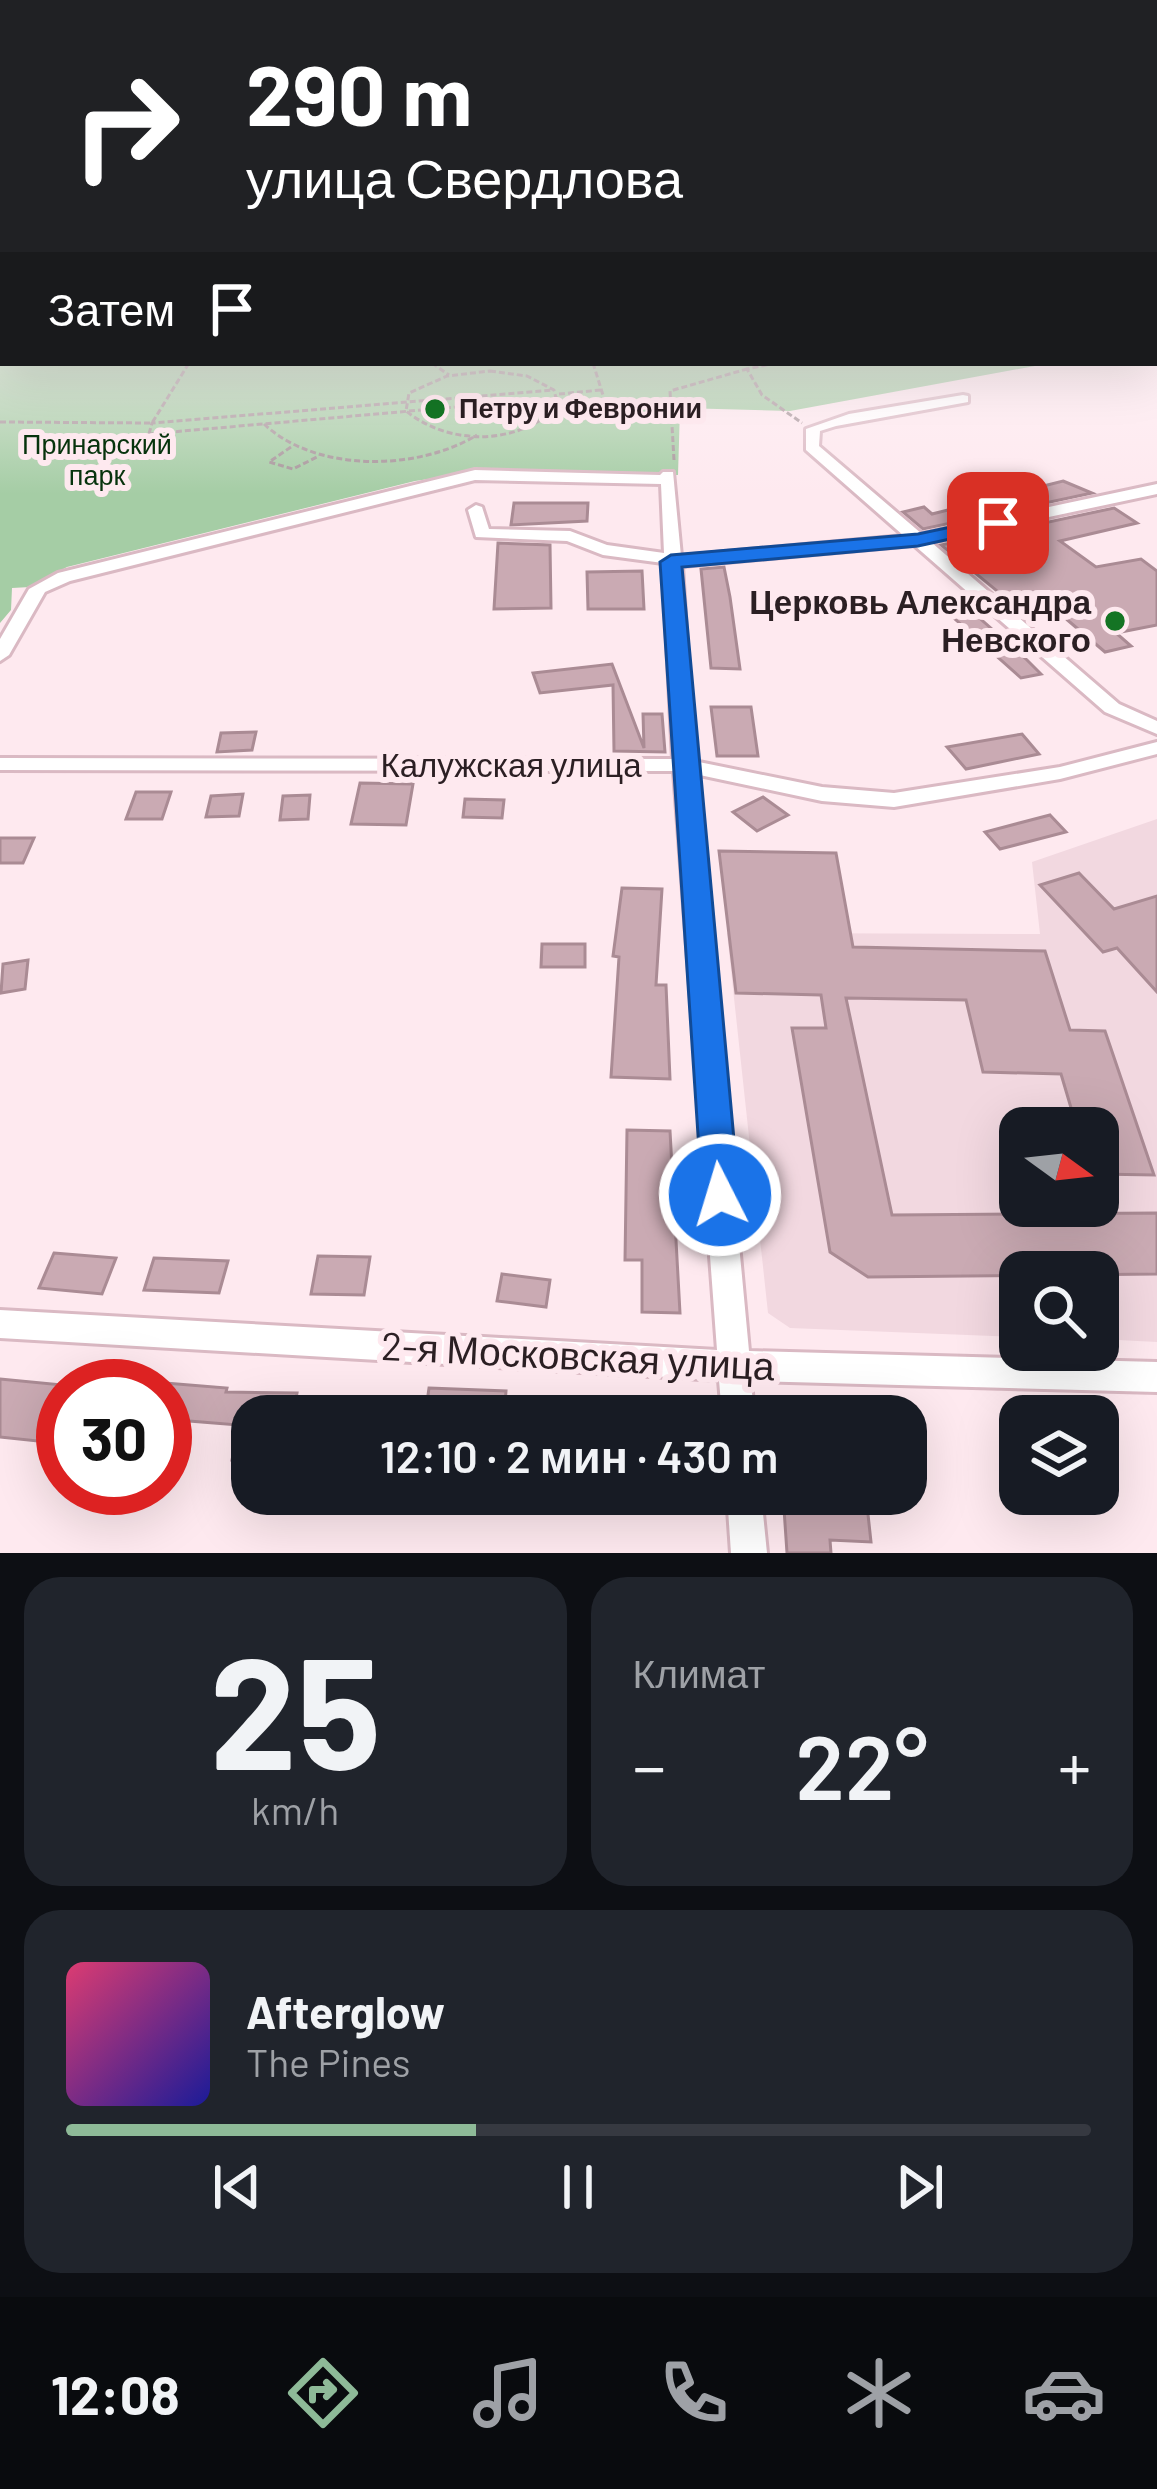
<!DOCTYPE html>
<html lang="ru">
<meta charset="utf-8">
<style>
body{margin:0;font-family:Barlow,sans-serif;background:#20242c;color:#f1f3f6;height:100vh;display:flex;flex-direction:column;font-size:45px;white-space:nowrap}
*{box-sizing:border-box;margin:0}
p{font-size:39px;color:#9ea1a6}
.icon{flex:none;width:66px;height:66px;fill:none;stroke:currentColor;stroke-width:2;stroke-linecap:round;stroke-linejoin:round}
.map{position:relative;height:1553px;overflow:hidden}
.panel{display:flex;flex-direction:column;gap:24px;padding:24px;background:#0d0f14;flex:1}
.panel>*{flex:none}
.top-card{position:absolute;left:0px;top:0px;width:1158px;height:366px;box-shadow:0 12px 48px #0002;background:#202124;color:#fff;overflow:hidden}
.needle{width:78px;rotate:105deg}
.fabs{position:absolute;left:999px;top:1107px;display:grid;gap:24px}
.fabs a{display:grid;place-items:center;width:120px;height:120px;border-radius:24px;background:#171b24;box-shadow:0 12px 48px #0002;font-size:60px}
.speed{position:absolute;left:36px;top:1359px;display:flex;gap:24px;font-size:60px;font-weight:700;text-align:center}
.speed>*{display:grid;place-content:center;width:156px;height:156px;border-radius:50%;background:#171b24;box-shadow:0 12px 48px #0002;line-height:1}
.speed .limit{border:18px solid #d22;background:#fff;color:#111}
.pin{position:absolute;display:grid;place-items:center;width:102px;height:102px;color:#fff;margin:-51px;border-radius:24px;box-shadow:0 6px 18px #0006}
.me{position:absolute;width:132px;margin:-66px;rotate:355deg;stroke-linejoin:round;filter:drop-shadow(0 0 9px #0008)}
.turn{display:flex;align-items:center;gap:42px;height:252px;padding:0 48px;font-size:54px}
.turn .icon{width:156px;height:156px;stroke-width:2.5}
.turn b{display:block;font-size:84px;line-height:102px}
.then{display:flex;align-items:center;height:114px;padding:0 48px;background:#0003;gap:24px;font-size:45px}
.big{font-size:90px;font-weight:600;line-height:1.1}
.panel .card{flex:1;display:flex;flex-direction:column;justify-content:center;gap:18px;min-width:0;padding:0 42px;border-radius:36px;background:#20242c}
.panel .dial{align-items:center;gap:0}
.dial b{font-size:156px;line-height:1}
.song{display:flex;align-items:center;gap:36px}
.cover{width:144px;height:144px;border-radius:18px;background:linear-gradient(135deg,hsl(340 70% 55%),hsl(240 70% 35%))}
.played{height:12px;border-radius:6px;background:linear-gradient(90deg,#8eba98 40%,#363941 40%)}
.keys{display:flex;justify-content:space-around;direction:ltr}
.heat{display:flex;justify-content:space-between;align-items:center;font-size:66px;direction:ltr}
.panel .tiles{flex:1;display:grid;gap:24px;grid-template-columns:1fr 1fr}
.card:last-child{grid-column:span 2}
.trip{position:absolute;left:231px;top:1395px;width:696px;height:120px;border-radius:36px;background:#171b24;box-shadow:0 12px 48px #0002;font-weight:600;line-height:120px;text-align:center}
.menu{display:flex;height:192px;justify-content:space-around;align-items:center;background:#090b0e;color:#9ea1a6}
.menu .icon{width:84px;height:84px}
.menu .selected{color:#8eba98}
.menu b{font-size:54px;color:#f1f3f6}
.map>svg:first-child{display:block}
.built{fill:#f2d8e0;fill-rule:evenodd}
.green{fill:#a5cda5}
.building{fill:#caaab3;stroke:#aa8b94;stroke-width:3}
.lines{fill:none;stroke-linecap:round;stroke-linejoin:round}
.minor-casing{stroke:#dab9c3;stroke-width:6}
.path{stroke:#a6959a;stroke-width:3;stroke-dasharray:6 3;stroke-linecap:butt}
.minor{fill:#fff;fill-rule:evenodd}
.route{fill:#1a73e8;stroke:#114b97;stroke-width:3}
.poi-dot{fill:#147424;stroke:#fee9ef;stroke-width:4.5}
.labels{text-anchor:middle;stroke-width:12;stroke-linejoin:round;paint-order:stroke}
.far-poi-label{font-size:27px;font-weight:bold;fill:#2b1f23;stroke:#fee9ef;text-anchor:start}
.far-park-label{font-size:27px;fill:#07330d;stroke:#fee9ef}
.poi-label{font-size:33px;font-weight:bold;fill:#2b1f23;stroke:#fee9ef;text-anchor:end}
.street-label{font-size:33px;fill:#2b1f23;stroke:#fee9ef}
.near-street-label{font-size:39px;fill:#2b1f23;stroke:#fee9ef}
</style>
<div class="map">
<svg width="1157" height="1553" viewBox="0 0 1157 1553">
<rect width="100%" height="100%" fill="#fee9ef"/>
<path class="built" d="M1157 819V1342L1098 1339V1272H1020V1337L790 1328 768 1313 727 933 1040 934 1032 862ZM1020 1128H1098V1206H1020Z"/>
<path class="green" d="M0 362 3 363H1051L790 411 680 408 678 475 470 473 415 481 67 567 30 587 12 588 11 610 0 623Z"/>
<g class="building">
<path d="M1063 481 1092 493 923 529 903 512 924 507 932 514Z"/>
<path d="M514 503H588L587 521 511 525Z"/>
<path d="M1114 508 1137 523 1060 541 1096 567 1141 559 1157 571V625L1116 633 1131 646 1105 652 1051 606 1024 613 941 545Z"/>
<path d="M498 543 550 545 551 608 494 609Z"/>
<path d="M724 567 730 597 740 669 711 668 701 569Z"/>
<path d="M642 571 644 609H588L587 572Z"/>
<path d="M959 600 1027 660 1041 674 1021 678 938 604Z"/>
<path d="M612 664 644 748 643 714H662L665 752 614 751 613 685 540 693 533 673Z"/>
<path d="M711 707H751L758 756H717Z"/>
<path d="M256 732 252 750 217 752 221 733Z"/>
<path d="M1022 734 1039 754 966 769 947 747Z"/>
<path d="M360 783 413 784 406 825 351 824Z"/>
<path d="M136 792H171L162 819H126Z"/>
<path d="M243 794 239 816 206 817 211 796Z"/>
<path d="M310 795 308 819 280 820 283 796Z"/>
<path d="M763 797 788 815 757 831 733 812Z"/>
<path d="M465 799 504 800 502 818 463 817Z"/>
<path d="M1050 815 1066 832 1000 849 985 832Z"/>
<path d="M0 838H34L23 863H0Z"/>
<path d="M719 851 836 853 853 947 1045 951 1070 1030 1105 1031 1154 1175 1098 1174V1128H1077L1061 1074 983 1072 966 1000 846 998 892 1215 1157 1213V1274L868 1277 830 1252 792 1028H826L821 995 736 993Z"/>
<path d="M1079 873 1114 909 1157 896V992L1117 948 1103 952 1040 885Z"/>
<path d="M622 888 662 889 656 985H666L670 1079 611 1077 619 957 613 956Z"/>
<path d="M542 944H585V967H541Z"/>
<path d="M28 960 25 989 1 993 3 964Z"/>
<path d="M627 1130 670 1131 680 1313 642 1312V1260H625Z"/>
<path d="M54 1253 116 1258 102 1294 39 1288Z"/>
<path d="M318 1256 370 1257 364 1295 311 1294Z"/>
<path d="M154 1258 228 1261 219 1293 144 1290Z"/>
<path d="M502 1274 550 1280 546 1307 497 1301Z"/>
<path d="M0 1379 63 1385V1427L56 1443 0 1437Z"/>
<path d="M165 1383 227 1388 226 1392 297 1393 293 1416H252V1460H232L239 1425 165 1419Z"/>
<path d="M429 1388 506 1391 504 1416H425Z"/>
<path d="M783 1494 866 1496 871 1542 830 1540 831 1553H787Z"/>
</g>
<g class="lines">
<defs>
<g id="minor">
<path d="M963 395 968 396V402L836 426 820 431 819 446 922 534 1157 484V494L931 542 1119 704 1157 721V734L1105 712 914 545 682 566 694 761 822 787 894 793 1060 767 1157 742V754L1060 779 894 807 822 801 695 774 749 1351 1157 1362V1392L751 1381 754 1416H722L719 1380 0 1338V1310L717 1350 674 771 0 770V758L673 759 663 563 603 555 567 541 476 537 468 510 476 505 482 507 489 529 570 531 607 545 664 553 661 484 475 480 70 581 45 592 9 655 0 661V639L29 589 58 573 475 470 660 475 663 472H673L681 556 904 536 806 450V429L849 414Z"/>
<path d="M727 1494H761L767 1553H731Z"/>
</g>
</defs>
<use href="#minor" class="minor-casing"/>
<g class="path">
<path d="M432 363 449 375"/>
<path d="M593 363 607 408"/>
<path d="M776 363 747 369 762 395 802 423"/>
<path d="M490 371 527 376 554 390 558 406C518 446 449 446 406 411L409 393 447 376Z"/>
<path d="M559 394 601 390"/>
<path d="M558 406 672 408"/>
<path d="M0 422 152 423 189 363"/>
<path d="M264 424C316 473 418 471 477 435"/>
<path d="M149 434 152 423 554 390"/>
<path d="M149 434 558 398"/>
<path d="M291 447 269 462 293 469 319 456"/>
<path d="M674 460 670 391 747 369 750 363"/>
</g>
<use href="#minor" class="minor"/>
</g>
<linearGradient id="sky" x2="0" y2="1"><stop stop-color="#80b9c1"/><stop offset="0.56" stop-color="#fff5f8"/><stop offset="1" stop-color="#fff5f8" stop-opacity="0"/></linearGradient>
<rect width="1157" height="494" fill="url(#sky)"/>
<path class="route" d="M998 517 1005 518V527L918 546 682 567 739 1195 734 1206 720 1210 707 1206 702 1195 660 562 671 555 918 534Z"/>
<g class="poi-dot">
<circle cx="435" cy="409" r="12"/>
<circle cx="1115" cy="621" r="12"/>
</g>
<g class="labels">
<g class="far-poi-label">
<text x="459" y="418">Петру и Февронии</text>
</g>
<g class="far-park-label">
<text x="97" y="454">Принарский<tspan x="97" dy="31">парк</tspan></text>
</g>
<g class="poi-label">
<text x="1091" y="614">Церковь Александра<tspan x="1091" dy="38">Невского</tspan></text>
</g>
<g class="street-label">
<text x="511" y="777">Калужская улица</text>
</g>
<g class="near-street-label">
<text transform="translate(578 1356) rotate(3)" y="14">2-я Московская улица</text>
</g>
</g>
</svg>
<div class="fabs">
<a><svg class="needle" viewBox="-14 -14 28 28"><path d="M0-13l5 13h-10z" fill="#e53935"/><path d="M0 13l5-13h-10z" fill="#9ea1a6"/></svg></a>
<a><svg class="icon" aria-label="search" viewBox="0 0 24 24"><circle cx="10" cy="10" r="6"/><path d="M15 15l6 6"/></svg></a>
<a><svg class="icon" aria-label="layers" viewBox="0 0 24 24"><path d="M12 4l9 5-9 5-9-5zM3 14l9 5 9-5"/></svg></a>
</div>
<div class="speed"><div class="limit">30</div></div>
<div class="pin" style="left:998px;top:523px;background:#d93025"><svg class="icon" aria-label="arrive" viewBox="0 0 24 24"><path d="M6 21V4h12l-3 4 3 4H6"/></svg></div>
<svg class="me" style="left:720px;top:1195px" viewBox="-20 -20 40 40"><circle r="17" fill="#1a73e8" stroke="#fff" stroke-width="3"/><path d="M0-11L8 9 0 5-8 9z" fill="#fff"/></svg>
<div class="trip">12:10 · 2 мин · 430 m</div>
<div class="top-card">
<div class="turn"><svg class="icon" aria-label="right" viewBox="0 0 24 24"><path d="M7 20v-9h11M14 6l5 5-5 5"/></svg><div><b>290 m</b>улица Свердлова</div></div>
<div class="then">Затем<svg class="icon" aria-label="arrive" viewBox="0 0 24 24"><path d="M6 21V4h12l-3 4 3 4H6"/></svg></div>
</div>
</div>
<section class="panel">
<div class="tiles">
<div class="card dial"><b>25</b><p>km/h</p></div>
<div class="card"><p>Климат</p>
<div class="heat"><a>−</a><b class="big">22°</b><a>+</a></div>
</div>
<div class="card">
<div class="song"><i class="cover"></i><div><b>Afterglow</b><p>The Pines</p></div></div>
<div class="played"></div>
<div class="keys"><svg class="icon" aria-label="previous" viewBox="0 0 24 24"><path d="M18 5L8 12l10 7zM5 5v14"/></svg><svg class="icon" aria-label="pause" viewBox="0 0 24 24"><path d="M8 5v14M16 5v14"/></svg><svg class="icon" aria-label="next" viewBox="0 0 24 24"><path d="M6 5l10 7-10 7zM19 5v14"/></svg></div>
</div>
</div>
</section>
<nav class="menu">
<b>12:08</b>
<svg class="icon selected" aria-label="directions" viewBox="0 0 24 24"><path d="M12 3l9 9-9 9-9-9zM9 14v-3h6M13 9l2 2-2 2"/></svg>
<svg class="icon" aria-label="music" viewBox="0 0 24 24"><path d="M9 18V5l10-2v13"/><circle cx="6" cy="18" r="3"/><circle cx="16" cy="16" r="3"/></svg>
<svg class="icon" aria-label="phone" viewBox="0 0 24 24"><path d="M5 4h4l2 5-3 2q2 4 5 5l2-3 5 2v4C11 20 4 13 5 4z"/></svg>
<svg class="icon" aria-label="climate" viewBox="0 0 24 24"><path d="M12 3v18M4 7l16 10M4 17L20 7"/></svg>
<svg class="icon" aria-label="car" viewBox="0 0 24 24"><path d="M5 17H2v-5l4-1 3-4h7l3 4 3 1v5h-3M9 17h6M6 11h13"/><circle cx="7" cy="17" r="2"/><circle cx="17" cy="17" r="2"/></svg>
</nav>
